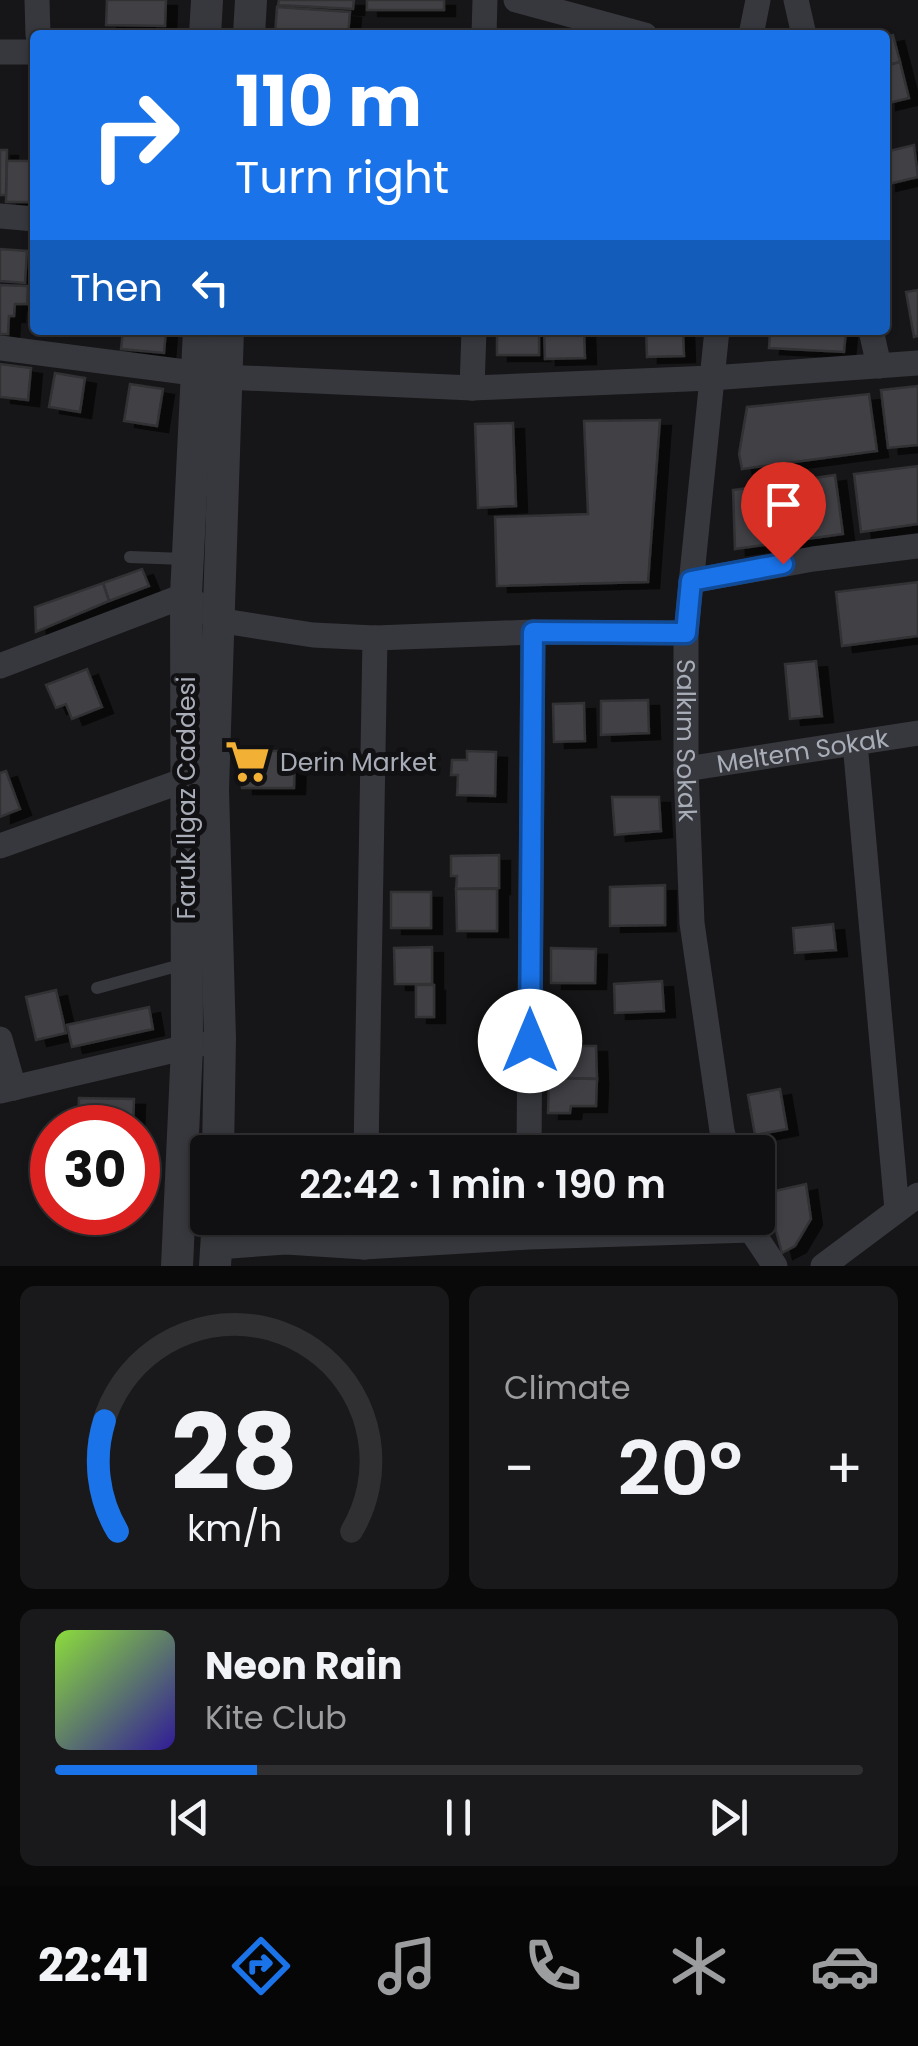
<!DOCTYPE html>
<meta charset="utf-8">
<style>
body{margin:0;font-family:Poppins,sans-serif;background:#19191b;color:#f1f3f6;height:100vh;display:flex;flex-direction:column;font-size:38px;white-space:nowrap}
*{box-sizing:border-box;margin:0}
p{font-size:32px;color:#9c9d9f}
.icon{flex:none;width:55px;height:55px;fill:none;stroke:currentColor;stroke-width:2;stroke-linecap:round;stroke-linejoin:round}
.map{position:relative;height:1266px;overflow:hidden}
.panel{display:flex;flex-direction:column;gap:20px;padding:20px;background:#09090a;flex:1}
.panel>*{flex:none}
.hud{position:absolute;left:30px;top:30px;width:860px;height:305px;border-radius:10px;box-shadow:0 2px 8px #0004,0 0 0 2px #303032;background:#1a73e8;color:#fff;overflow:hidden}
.speed{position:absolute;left:30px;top:1105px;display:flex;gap:20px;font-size:50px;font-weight:700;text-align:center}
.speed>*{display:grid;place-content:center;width:130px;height:130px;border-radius:50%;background:#101012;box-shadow:0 2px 8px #0004,0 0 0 2px #303032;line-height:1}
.speed .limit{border:15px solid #d22;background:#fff;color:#111}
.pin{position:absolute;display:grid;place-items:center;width:85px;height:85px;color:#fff;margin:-102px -42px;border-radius:50% 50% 50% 0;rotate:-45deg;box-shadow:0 0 10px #0007}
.pin .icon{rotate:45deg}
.me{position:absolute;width:110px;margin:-55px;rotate:0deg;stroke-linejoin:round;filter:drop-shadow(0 0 8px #0008)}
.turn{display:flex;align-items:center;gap:35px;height:210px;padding:0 40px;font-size:45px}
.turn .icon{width:130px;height:130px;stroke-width:2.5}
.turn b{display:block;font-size:70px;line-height:85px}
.then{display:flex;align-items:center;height:95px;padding:0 40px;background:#0003;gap:20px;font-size:38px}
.big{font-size:75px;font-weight:600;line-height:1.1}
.panel .tile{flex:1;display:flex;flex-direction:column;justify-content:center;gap:15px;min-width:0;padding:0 35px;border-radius:15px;background:#19191b}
.panel .dial{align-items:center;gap:0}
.dial svg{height:260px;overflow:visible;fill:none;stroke:#303032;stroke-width:7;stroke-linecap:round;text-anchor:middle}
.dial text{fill:#f1f3f6;stroke:none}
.song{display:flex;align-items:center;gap:30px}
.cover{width:120px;height:120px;border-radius:15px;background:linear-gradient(135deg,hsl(90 70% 55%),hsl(250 70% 35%))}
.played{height:10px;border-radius:5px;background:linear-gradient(90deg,#1a73e8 25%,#303032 25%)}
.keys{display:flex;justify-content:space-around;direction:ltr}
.heat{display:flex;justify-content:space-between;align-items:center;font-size:55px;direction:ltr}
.panel .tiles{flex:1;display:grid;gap:20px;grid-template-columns:1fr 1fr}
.tile:last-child{grid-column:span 2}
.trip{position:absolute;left:190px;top:1135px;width:585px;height:100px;border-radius:10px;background:#101012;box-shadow:0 2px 8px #0004,0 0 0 2px #303032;font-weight:600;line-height:100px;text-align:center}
.tab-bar{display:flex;height:160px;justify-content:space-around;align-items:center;background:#060607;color:#9c9d9f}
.tab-bar .icon{width:70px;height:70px}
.tab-bar .current{color:#1a73e8}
.tab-bar b{font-size:45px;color:#f1f3f6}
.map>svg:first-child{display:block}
.building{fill:#404145;stroke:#303034;stroke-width:2.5;filter:url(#shadow)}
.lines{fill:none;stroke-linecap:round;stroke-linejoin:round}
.service{stroke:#37383d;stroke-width:12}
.minor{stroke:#37383d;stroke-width:25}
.tertiary{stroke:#37383d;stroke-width:32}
.route-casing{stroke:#114b97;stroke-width:25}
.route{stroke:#1a73e8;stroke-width:18}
.labels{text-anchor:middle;stroke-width:10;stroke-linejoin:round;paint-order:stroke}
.street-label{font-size:25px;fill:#a8adb8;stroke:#111113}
.poi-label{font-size:25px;fill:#a8adb8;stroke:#111113;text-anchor:start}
</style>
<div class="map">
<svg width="918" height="1266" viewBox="0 0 918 1266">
<defs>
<filter id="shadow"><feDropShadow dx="11" dy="6" stdDeviation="0" flood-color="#0009"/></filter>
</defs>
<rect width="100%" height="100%" fill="#161618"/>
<g class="building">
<path d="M107 0H166L165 26 106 25Z"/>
<path d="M279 0H354L353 9 278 5Z"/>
<rect x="367" y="0" width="77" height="10"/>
<path d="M277 7 350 12 348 35H275Z"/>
<path d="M893 35 900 62 885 66V37Z"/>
<path d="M900 62 909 98 885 104V66Z"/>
<path d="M914 145 918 177 885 185V152Z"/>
<path d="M0 150H7L6 195H0Z"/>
<path d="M7 161H35V202H6Z"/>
<path d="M0 249 27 251 25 283 0 281Z"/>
<path d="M0 285 28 286 27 304H15L14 316H9L8 334H0Z"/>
<path d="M918 290V336L914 337 906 292Z"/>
<path d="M123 330H166L164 353 121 349Z"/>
<rect x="497" y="330" width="42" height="25"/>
<path d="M544 330H584L585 358 545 359Z"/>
<path d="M646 330H683L684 356 647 357Z"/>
<path d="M770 330H846L844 352 769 348Z"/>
<path d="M0 364 31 368 28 400 0 397Z"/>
<path d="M55 373 85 378 80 412 49 407Z"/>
<path d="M130 384 163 389 157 426 124 421Z"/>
<path d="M918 386V445L888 448 881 390Z"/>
<path d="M869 394 877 451 742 469 739 454 747 407Z"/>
<path d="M660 420 648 582 497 586 495 517 588 514 584 421Z"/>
<path d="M513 423 516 506 478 508 475 424Z"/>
<path d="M918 466V524L861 532 854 474Z"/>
<path d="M835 475 843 534 735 549 733 490Z"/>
<path d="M142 569 149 586 109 601 103 583Z"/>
<path d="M918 582V636L842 646 836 592Z"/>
<path d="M103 583 109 601 36 632 35 607Z"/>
<path d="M816 661 822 716 790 719 785 664Z"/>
<path d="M87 669 102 707 72 719 66 704 56 708 46 685Z"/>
<path d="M648 700 649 733 601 735V701Z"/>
<path d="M584 703 585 741 554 742 553 704Z"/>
<path d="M242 751H295L294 788H242Z"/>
<path d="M467 751 496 752 495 796 457 795 458 775H451L452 760H467Z"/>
<path d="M6 771 20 809 0 817V773Z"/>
<path d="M612 797H659L661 831 615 835Z"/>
<path d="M499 855V888L456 889 457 876H451V856Z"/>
<path d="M665 885V925L610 926V887Z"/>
<path d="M456 889H497V931H457Z"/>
<rect x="391" y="892" width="40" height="36"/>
<path d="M833 924 836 950 795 953 793 928Z"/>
<path d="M432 947V984H395L394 948Z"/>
<path d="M551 948 596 949 595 983H551Z"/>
<path d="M662 981 664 1011 615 1013 614 984Z"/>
<rect x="416" y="985" width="18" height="32"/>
<path d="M56 990 66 1033 36 1040 26 997Z"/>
<path d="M149 1007 153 1029 72 1047 67 1025Z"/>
<path d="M550 1046H596L597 1079 549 1078Z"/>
<path d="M549 1078 597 1079 596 1106H571L570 1113H548Z"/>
<path d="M780 1089 787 1129 755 1135 748 1095Z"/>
<path d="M79 1098 134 1099 133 1128H78Z"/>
<path d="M549 1135H569V1139H600V1152H549Z"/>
<path d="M631 1135H682V1152H632Z"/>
<path d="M806 1184 811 1219 795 1246 782 1253 766 1193Z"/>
</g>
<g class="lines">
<g class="service">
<path d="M130 557 185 559"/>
<path d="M97 988 184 964"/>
</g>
<g class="minor">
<path d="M37 0 38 35"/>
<path d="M516 0 645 35"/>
<path d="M796 0 804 35"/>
<path d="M484 35 485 0"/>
<path d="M751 35 758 0"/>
<path d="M0 52H35"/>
<path d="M0 216 35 219"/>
<path id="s1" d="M717 330 686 633V769L692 923 722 1131 728 1152"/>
<path d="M871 330 879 366"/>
<path d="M0 348 224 377 472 388 711 378 918 363"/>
<path d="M472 388 474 330"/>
<path d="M691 581 813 559 918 546"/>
<path d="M0 666 186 595 217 620 313 635 375 638 533 632 686 633"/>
<path d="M855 743 897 1210"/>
<path id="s2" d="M686 769 918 733"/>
<path d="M0 846 185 780"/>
<path d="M0 1039 14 1088"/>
<path d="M0 1091 200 1044"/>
<path d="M366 1152 375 638"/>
<path d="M529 1152 533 632"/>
<path d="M747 1218 751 1230 775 1266"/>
<path d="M217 1247 286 1242 364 1247 529 1237 751 1230"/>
<path d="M364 1247 365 1218"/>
<path d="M823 1266 918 1195"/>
</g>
<g class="tertiary">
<path d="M205 35 207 0"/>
<path d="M249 35 251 0"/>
<path d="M218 1152 220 1039 213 790 228 330"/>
<path d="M177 1266 187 1047 186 595 199 330"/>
<path d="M215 1266 218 1218"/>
</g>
</g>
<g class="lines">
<defs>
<path id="route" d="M530 1041 533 632 686 633 691 581 783 564"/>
</defs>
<use href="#route" class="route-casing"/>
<use href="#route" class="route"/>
</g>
<defs>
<symbol id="supermarket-bare" viewBox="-9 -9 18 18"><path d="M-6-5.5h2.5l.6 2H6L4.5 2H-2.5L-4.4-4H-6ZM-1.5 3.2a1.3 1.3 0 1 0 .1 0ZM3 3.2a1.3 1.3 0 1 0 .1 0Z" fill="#f2b134" stroke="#111113" stroke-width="2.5" paint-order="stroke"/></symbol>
</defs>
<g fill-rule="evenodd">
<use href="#supermarket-bare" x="216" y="730" width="63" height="63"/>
</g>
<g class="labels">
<g class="street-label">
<text dy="9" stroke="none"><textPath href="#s1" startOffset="412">Salkım Sokak</textPath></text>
<text dy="9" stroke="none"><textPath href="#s2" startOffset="118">Meltem Sokak</textPath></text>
<text transform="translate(186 798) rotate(-90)" y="9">Faruk Ilgaz Caddesi</text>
</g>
<g class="poi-label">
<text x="280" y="771">Derin Market</text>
</g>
</g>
</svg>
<div class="speed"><div class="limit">30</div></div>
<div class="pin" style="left:783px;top:564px;background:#d93025"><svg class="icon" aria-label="arrive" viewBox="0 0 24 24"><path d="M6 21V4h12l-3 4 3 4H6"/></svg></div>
<svg class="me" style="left:530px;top:1041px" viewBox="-20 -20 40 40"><circle r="19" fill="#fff"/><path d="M0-13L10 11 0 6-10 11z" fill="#1a73e8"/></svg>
<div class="trip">22:42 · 1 min · 190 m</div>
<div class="hud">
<div class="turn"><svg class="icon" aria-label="right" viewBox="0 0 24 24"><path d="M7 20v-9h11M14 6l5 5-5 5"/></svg><div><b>110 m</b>Turn right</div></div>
<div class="then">Then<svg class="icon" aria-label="left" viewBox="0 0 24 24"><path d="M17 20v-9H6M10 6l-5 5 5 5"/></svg></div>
</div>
</div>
<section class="panel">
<div class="tiles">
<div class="tile dial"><svg viewBox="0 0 100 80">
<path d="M14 69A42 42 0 1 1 86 69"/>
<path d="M14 69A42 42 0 0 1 10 35" stroke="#1a73e8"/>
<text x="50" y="56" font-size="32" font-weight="700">28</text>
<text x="50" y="72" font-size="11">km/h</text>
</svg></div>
<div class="tile"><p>Climate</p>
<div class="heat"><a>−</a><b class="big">20°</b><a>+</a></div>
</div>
<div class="tile">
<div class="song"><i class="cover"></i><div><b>Neon Rain</b><p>Kite Club</p></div></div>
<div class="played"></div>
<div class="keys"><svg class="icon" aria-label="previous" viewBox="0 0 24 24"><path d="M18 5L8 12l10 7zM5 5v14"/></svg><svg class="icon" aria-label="pause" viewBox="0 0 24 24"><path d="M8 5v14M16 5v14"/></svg><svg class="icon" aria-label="next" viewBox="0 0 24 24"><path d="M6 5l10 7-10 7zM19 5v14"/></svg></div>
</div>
</div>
</section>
<nav class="tab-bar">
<b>22:41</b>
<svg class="icon current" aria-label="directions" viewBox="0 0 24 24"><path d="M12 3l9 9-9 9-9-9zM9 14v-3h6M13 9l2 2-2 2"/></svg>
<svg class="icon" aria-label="music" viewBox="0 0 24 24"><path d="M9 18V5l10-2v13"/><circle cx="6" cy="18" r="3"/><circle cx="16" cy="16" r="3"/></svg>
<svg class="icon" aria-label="phone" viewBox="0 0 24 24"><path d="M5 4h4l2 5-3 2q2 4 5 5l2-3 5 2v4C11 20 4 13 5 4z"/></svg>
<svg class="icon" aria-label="climate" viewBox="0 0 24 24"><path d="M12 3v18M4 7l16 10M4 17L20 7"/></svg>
<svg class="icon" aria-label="car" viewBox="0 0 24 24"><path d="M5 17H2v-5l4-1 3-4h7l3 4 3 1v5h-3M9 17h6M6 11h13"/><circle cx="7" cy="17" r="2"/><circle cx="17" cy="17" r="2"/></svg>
</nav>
